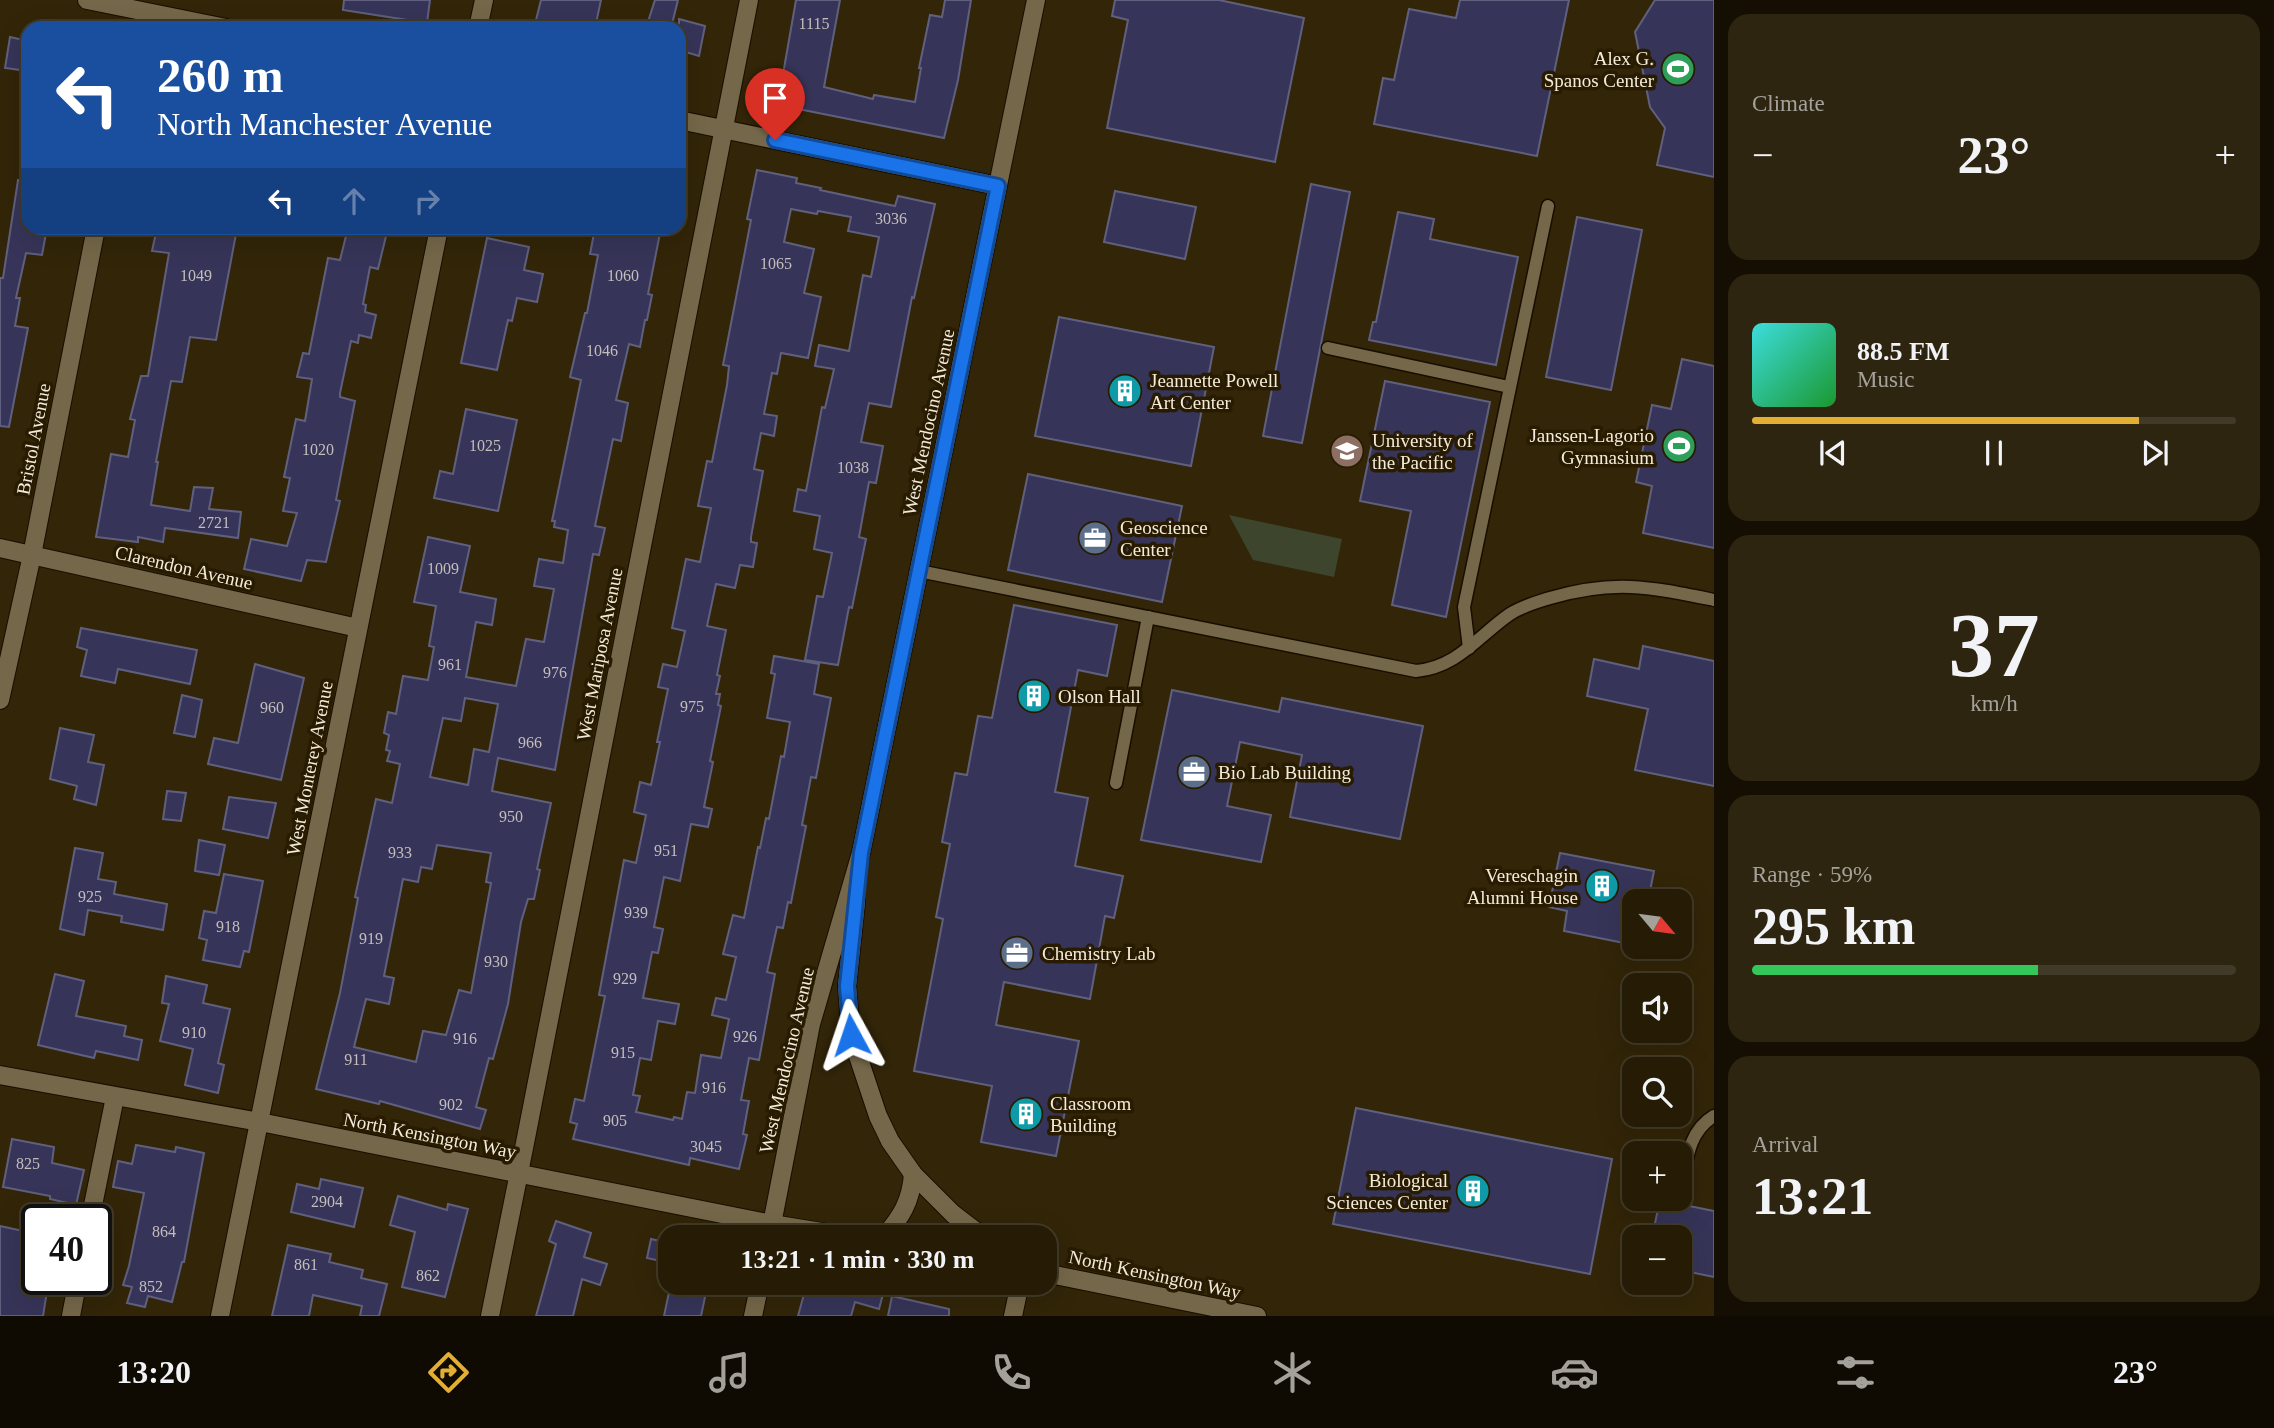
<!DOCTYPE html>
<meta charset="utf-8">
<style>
body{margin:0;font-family:"Times New Roman",serif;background:#2e2510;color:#f1f3f6;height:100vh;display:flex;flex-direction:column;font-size:26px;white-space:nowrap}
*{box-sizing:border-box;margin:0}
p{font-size:23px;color:#a4a19b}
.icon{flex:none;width:38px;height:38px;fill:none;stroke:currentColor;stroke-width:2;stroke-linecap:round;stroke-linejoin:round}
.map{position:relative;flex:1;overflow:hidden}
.drawer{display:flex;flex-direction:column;gap:14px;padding:14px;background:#150f03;width:560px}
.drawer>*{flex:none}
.top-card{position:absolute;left:21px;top:21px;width:665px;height:214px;border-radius:21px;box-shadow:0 7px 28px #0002,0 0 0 2px #423a28;background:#1a4fa0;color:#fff;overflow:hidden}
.needle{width:46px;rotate:119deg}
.fabs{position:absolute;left:1622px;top:889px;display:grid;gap:14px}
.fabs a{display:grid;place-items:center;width:70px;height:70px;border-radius:14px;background:#261c06;box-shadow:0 7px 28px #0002,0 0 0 2px #423a28;font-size:35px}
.speed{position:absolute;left:21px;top:1204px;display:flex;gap:14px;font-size:35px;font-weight:700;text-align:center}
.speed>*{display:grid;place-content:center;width:91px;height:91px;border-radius:50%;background:#261c06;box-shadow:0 7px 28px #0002,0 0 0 2px #423a28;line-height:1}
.speed .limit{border:4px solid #111;border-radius:10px;background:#fff;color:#111}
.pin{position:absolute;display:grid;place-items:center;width:60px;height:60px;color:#fff;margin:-72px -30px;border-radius:50% 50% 50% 0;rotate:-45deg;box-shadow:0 0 7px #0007}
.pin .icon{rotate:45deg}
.me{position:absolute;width:77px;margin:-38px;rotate:355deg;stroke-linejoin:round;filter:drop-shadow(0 0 5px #0008)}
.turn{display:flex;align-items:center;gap:24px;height:147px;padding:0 21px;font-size:32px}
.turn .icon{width:91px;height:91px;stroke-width:2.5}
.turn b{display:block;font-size:49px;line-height:60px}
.lanes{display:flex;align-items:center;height:66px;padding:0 21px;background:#0003;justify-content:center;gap:35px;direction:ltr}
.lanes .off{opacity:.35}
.big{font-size:52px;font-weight:600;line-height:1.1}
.drawer .widget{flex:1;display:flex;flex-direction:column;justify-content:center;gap:10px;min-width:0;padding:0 24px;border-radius:21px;background:#2e2510}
.drawer .dial{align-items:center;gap:0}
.dial b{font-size:91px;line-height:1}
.song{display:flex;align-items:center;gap:21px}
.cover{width:84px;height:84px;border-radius:10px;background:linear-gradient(135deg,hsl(180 70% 55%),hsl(130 70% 35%))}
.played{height:7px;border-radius:4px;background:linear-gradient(90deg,#e2af34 80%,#423a28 80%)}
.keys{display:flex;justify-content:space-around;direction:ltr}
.heat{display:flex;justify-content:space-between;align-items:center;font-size:38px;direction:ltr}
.charge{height:10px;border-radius:5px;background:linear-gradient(90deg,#34c759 59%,#423a28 0)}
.trip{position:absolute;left:658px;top:1225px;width:399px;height:70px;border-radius:21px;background:#261c06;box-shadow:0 7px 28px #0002,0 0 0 2px #423a28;font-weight:600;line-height:70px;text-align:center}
.tabs{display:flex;height:112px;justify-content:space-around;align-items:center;background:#0f0b02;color:#a4a19b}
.tabs .icon{width:49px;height:49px}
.tabs .on{color:#e2af34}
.tabs b{font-size:32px;color:#f1f3f6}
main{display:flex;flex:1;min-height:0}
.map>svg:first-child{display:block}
.green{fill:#3d452d}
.building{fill:#363559;stroke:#60607e;stroke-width:2;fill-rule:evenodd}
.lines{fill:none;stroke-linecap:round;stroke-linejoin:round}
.service-casing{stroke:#180e00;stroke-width:15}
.minor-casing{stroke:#180e00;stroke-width:20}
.tertiary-casing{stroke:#180e00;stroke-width:20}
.service{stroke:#756749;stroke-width:12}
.minor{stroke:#756749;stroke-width:18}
.tertiary{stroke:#756749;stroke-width:18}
.route-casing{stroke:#114b97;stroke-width:18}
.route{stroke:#1a73e8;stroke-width:12}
.labels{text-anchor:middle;stroke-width:7;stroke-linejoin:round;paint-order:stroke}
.number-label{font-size:16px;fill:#c4beba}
.poi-label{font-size:19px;fill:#f3ebdb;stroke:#281b00;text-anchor:start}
.street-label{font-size:19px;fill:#f3ebdb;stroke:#281b00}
</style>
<main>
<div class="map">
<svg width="1714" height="1316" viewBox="0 0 1714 1316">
<rect width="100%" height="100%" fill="#322508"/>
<path class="green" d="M1229 515 1342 539 1334 577 1253 560Z"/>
<g class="building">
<path d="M344 0H430L427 23 343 10Z"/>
<path d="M541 0H601L595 28H534Z"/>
<path d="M655 0H678L671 28H646Z"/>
<path d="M796 0H840L824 87 873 99 874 95 915 102 921 68H919L930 15 942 17 945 0H971L958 80 944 138 788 107 790 99 779 97Z"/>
<path d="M1115 0H1219L1304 18 1275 162 1107 128 1128 20 1112 16Z"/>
<path d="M1460 0H1569L1537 156 1374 124 1383 78 1394 80 1409 9 1456 18Z"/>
<path d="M1655 0H1714V177L1657 165 1665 128 1650 107 1635 32Z"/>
<path d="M679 19 705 26 699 56 679 50Z"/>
<path d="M10 37 28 41V71L5 68Z"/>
<path d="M757 170 797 178 796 183 821 188 820 190 895 206 898 196 935 204 914 298 912 297 891 407 869 403 861 442 883 446 876 483 869 482 859 537 866 539 852 608 849 607 838 665 805 660 817 596 823 597 832 553 814 549 820 516 794 511 798 489 806 491 822 407 825 408 834 369 815 366 819 345 849 351 863 275 871 277 879 237 848 231 851 217 818 211 817 214 791 209 784 242 814 249 804 293 821 297 808 358 781 353 777 374 772 373 764 414 777 416 774 436 761 433 754 469 763 471 751 537V542L757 543 753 567 740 565 735 588 716 584 707 626 726 630 717 675 720 676 716 694H720L718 705 721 706 710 761 713 762 704 807 712 809 708 827 691 824 680 881 664 877 654 927 663 929 658 953 652 952 643 998 679 1004 675 1024 658 1021 651 1060 640 1058 633 1095 640 1096 636 1112 673 1120 674 1117 682 1119 687 1092 695 1093 701 1055 721 1058 729 1019 712 1015 716 998 726 1000 736 957 723 954 733 915 744 918 758 847 760 848 766 818 769 819 781 756 784 757 790 722 767 718 775 674 771 673 774 656 819 664 814 694 831 698 816 778 811 777 802 825 806 826 791 903 788 902 783 928 777 927 767 972 775 974 759 1060 749 1058 741 1100 749 1101 743 1134 747 1135 739 1169 690 1158 689 1165 573 1139 577 1124 570 1122 575 1099 584 1101 605 996 599 995 624 860 636 863 646 815 634 812 640 782 651 785 660 742H657L668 689 658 687 663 664 677 667 685 631 672 628 686 559 700 562 711 508 698 506 707 461 712 462 727 385 729 366 723 365 751 220 747 219Z"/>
<path d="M18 180H28V228H47L42 255 26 253 16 298H20L15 326 28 328 9 427 0 426V278H3Z"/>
<path d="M1311 184 1350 192 1302 443 1263 436Z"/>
<path d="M1115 191 1196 207 1185 259 1104 242Z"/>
<path d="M1398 212 1434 219 1430 239 1518 257 1496 365 1369 340 1373 322H1376Z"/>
<path d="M1577 217 1642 230 1611 390 1546 377Z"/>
<path d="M157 228H221L220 231 236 234 216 340 190 337 182 382 171 381 156 462H158L151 505 190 511 194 487 213 488 209 509 241 512 238 538 165 528 163 542 138 537V542L96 537 111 454 128 457 135 420 130 419 141 376H148L169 253 152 251Z"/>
<path d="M348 228H388L378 269 370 267 363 304 366 305 365 312 376 315 371 338 359 335 358 343 351 341 340 393V397L355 401 336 500 340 501 326 562 307 560 301 581 244 569 251 539 287 546 297 513 283 511 290 478 284 477 296 419 305 421 312 379 297 377 303 353 309 354 328 258 340 260Z"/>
<path d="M595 228H661L648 294 652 295 647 320H645L640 347 629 344 616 400 628 403 621 441 613 439 595 526 605 528 599 555 593 554 555 770 498 758 492 791 551 803 537 869 540 870 534 899H528L521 922 508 1004 493 1059 489 1058 476 1107 486 1110 480 1129 380 1101 379 1104 316 1089 340 993 358 898 355 897 376 799 392 803 400 764 387 761 390 751 386 750 389 735 384 733 388 712 396 714 403 676 428 680 434 647 429 646 436 606 414 602 428 537 470 546 460 592 496 599 492 625 476 622 466 677 516 686 526 639 544 642 554 589 534 586 539 559 563 563 568 530 554 527 555 521H552L581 380 570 377 585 313H587L598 255 590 254ZM465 698 498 704 489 752 474 749 468 785 430 777 443 718 461 721ZM437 845 491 853 486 882 491 883 471 993 459 990 446 1035 423 1031 416 1062 354 1047 366 999 389 1004 394 978 384 976 403 879 418 882 421 867 432 869Z"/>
<path d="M487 238 529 247 524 270 543 274 537 302 517 298 512 321 508 320 497 370 461 363Z"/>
<path d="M1059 317 1214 347 1191 466 1035 436Z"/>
<path d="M1682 359 1714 366V548L1643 533 1652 486 1636 482 1652 405 1671 409Z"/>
<path d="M1385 381 1490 402 1446 617 1392 605 1411 511 1360 501Z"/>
<path d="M466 409 517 420 498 511 434 498 440 471 453 474Z"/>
<path d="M1028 474 1182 506 1162 602 1008 570Z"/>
<path d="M1014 605 1117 625 1107 676 1078 670 1055 792 1088 798 1075 866 1123 876 1114 918 1105 916 1090 999 1004 982 996 1025 1079 1041 1056 1156 981 1142 992 1086 914 1071 943 919 936 917 950 844 942 842 955 773 967 775 978 716 992 718Z"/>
<path d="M81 628 197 650 190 684 118 669 115 683 81 676 87 650 77 647Z"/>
<path d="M1643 646 1714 661V786L1635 770 1648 709 1587 696 1594 659 1639 669Z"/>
<path d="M255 664 304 678 281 780 208 764 214 738 238 743Z"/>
<path d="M1172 690 1279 712 1282 698 1423 726 1400 839 1290 817 1302 755 1240 742 1227 806 1271 815 1261 862 1141 840Z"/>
<path d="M182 695 202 700 195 737 174 733Z"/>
<path d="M60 728 94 735 88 762 104 765 96 805 74 799 77 786 50 779Z"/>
<path d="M167 791 186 793 181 821 163 819Z"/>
<path d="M229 797 276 803 268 838 223 829Z"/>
<path d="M199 840 225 845 219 875 195 871Z"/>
<path d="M75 848 103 853 98 879 116 882 114 894 167 904 163 930 121 922 122 916 88 910 84 935 60 929Z"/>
<path d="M1560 853 1654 871 1648 901H1634V945L1564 931 1567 911 1549 907Z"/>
<path d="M224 874 263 881 249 952 244 951 240 967 203 960 207 940 199 938 204 911 216 913Z"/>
<path d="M55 974 84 981 76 1016 126 1026 124 1036 142 1040 138 1060 96 1051 94 1058 38 1045Z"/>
<path d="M166 976 207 985 203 1003 230 1009 218 1063 224 1065 218 1093 185 1085 193 1049 160 1041 169 1004 162 1003Z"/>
<path d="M1356 1108 1612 1159 1590 1274 1333 1224Z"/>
<path d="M12 1139 54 1147 52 1163 84 1170 76 1205 50 1199V1196L3 1187Z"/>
<path d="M136 1145 175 1152 176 1147 204 1153 184 1262H182L172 1302 148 1296 145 1307 127 1303 132 1287 123 1285 129 1266 144 1193 113 1187 118 1161 132 1164Z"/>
<path d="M321 1179 363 1188 354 1227 291 1212 297 1184 319 1189Z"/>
<path d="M398 1196 447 1210 448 1204 468 1209 445 1297 402 1287 415 1232 390 1225Z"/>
<path d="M1660 1200 1714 1211V1277L1680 1270V1237H1652Z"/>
<path d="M556 1221 591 1233 584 1257 607 1264 600 1285 582 1279 573 1316H536L556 1244 549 1241Z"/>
<path d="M0 1226 37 1234V1279H49L43 1316H0Z"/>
<path d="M651 1239 670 1243V1263L647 1258Z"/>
<path d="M288 1245 331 1254 329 1262 363 1270 361 1278 387 1284 379 1316H360L362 1306 313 1295 309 1316H272Z"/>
<path d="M671 1283H708L701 1316H664Z"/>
<path d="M807 1283H851L867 1287 868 1283H886L879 1309 855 1302 851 1316H798Z"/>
<path d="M892 1296 949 1309V1316H888Z"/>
</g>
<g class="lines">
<defs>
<g id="service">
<path d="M1328 348 1509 387"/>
<path d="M919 571 1416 671C1458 667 1478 636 1510 614 1522 606 1537 602 1550 598 1615 579 1650 587 1714 600"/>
<path d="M1469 648 1464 607 1548 206"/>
<path d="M1116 783 1148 617"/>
<path d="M1682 1185C1687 1158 1689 1131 1714 1116"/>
</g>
<g id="minor">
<path d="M87 0 226 28"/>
<path d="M478 28 484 0"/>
<path d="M679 120 998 186"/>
<path d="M0 548 358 628"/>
<path d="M0 700 32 555 96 228"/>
<path d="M0 1075 260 1122 772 1224 769 1237"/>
<path d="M90 1220 115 1097"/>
<path d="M884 1237C901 1217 911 1202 913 1174"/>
<path d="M71 1316 78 1279"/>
<path d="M220 1316 439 228"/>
<path d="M490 1316 524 1148 749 0"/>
<path d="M753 1316 760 1283"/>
<path d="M1013 1316 1020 1283"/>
</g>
<g id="tertiary">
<path d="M856 902 847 986 851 1035 878 1116 890 1141 913 1174 953 1214 983 1237"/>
<path d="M852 1237 772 1224 811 1024 861 853 1036 0"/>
<path d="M1045 1273 1257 1316"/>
</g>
</defs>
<use href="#service" class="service-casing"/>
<use href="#minor" class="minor-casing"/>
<use href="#tertiary" class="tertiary-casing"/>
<use href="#service" class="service"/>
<use href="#minor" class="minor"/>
<use href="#tertiary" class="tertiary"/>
</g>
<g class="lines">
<defs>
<path id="route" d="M775 140 998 186 861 853 847 986 851 1035"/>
</defs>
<use href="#route" class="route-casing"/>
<use href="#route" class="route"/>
</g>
<defs>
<symbol id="stadium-disc" viewBox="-11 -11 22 22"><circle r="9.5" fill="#2e9e5b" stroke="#281b00"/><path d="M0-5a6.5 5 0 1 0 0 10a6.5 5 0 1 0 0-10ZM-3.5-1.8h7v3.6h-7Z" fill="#fff"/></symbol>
<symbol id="building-disc" viewBox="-11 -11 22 22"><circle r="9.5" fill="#0f9aa8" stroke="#281b00"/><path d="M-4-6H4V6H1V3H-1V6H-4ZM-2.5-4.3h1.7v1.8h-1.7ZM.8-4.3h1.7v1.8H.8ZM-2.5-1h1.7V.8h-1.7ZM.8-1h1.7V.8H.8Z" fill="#fff"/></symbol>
<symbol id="university-disc" viewBox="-11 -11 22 22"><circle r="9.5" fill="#8d6e63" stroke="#281b00"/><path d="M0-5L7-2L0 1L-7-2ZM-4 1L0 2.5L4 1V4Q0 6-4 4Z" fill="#fff"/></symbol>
<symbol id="office-disc" viewBox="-11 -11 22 22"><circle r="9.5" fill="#5c6f8a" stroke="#281b00"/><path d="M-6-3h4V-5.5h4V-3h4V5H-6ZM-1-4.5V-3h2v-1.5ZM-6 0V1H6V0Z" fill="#fff"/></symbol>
</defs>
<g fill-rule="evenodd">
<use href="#stadium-disc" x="1659" y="50" width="38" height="38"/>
<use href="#building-disc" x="1106" y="372" width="38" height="38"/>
<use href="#stadium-disc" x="1660" y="427" width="38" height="38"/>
<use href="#university-disc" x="1328" y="432" width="38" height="38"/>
<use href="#office-disc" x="1076" y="519" width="38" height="38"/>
<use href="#building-disc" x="1015" y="677" width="38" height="38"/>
<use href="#office-disc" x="1175" y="753" width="38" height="38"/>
<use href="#building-disc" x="1583" y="867" width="38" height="38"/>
<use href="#office-disc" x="998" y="934" width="38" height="38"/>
<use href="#building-disc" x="1007" y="1095" width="38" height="38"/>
<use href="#building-disc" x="1454" y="1172" width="38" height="38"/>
</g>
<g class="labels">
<g class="number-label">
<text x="814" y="29">1115</text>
<text x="891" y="224">3036</text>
<text x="776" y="269">1065</text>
<text x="196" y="281">1049</text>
<text x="623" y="281">1060</text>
<text x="602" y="356">1046</text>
<text x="485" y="451">1025</text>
<text x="318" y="455">1020</text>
<text x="853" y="473">1038</text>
<text x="214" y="528">2721</text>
<text x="443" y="574">1009</text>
<text x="450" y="670">961</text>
<text x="555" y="678">976</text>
<text x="692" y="712">975</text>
<text x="272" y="713">960</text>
<text x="530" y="748">966</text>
<text x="511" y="822">950</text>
<text x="666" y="856">951</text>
<text x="400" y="858">933</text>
<text x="90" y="902">925</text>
<text x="636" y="918">939</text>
<text x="228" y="932">918</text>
<text x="371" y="944">919</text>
<text x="496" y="967">930</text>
<text x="625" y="984">929</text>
<text x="194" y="1038">910</text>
<text x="745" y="1042">926</text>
<text x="465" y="1044">916</text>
<text x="623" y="1058">915</text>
<text x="356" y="1065">911</text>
<text x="714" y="1093">916</text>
<text x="451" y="1110">902</text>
<text x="615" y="1126">905</text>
<text x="706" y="1152">3045</text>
<text x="28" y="1169">825</text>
<text x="327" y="1207">2904</text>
<text x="164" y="1237">864</text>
<text x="306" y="1270">861</text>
<text x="428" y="1281">862</text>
<text x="151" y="1292">852</text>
</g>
<g class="poi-label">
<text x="1654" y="65" text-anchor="end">Alex G.<tspan x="1654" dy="22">Spanos Center</tspan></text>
<text x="1150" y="387">Jeannette Powell<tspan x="1150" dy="22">Art Center</tspan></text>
<text x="1654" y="442" text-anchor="end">Janssen-Lagorio<tspan x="1654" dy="22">Gymnasium</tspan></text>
<text x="1372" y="447">University of<tspan x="1372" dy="22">the Pacific</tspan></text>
<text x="1120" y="534">Geoscience<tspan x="1120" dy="22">Center</tspan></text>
<text x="1058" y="703">Olson Hall</text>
<text x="1218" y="779">Bio Lab Building</text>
<text x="1578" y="882" text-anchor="end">Vereschagin<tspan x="1578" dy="22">Alumni House</tspan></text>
<text x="1042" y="960">Chemistry Lab</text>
<text x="1050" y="1110">Classroom<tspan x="1050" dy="22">Building</tspan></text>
<text x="1448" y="1187" text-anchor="end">Biological<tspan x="1448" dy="22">Sciences Center</tspan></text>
</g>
<g class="street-label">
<text transform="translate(928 422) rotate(-78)" y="7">West Mendocino Avenue</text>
<text transform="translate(33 439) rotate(-79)" y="7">Bristol Avenue</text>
<text transform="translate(184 567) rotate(13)" y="7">Clarendon Avenue</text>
<text transform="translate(599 654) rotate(-79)" y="7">West Mariposa Avenue</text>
<text transform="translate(309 768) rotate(-79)" y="7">West Monterey Avenue</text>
<text transform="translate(786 1060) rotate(-77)" y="7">West Mendocino Avenue</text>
<text transform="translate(430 1135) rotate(11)" y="7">North Kensington Way</text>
<text transform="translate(1155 1274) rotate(12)" y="7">North Kensington Way</text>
</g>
</g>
</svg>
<div class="fabs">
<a><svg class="needle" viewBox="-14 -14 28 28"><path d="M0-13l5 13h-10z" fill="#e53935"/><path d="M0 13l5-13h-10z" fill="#a4a19b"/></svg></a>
<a><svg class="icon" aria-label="sound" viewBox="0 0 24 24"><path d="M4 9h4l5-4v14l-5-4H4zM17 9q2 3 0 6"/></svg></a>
<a><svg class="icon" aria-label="search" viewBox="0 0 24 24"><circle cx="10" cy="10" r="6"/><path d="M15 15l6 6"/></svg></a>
<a>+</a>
<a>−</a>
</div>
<div class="speed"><div class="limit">40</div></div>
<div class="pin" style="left:775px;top:140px;background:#d93025"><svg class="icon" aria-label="arrive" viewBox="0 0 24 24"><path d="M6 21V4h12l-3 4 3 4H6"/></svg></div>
<svg class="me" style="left:851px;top:1035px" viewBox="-20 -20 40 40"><path d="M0-17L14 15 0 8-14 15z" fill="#1a73e8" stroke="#fff" stroke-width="4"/></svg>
<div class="trip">13:21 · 1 min · 330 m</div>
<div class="top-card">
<div class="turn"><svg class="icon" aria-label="left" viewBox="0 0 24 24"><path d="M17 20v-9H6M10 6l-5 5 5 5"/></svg><div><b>260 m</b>North Manchester Avenue</div></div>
<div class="lanes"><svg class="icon" aria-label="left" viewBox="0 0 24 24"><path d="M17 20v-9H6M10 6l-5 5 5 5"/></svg><svg class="icon off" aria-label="ahead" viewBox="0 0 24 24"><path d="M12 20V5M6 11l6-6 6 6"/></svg><svg class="icon off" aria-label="right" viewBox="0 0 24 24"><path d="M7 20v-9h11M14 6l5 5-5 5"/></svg></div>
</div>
</div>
<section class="drawer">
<div class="widget"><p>Climate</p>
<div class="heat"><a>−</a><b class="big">23°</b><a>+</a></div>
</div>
<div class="widget">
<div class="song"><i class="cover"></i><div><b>88.5 FM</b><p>Music</p></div></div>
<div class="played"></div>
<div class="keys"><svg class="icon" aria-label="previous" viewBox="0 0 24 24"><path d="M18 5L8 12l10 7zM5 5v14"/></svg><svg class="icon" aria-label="pause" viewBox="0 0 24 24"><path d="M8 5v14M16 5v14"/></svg><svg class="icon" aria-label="next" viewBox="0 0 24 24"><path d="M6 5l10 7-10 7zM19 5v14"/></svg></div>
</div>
<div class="widget dial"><b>37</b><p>km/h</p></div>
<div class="widget"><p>Range · 59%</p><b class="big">295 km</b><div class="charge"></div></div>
<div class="widget"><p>Arrival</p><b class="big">13:21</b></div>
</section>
</main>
<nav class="tabs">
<b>13:20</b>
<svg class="icon on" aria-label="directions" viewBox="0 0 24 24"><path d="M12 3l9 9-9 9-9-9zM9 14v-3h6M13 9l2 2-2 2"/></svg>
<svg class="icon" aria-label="music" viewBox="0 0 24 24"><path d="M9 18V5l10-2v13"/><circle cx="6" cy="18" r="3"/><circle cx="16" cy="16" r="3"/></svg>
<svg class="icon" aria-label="phone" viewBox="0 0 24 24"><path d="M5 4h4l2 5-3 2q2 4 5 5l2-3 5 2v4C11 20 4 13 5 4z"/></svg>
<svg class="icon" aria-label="climate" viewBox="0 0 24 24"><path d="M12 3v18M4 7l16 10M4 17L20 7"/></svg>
<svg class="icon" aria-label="car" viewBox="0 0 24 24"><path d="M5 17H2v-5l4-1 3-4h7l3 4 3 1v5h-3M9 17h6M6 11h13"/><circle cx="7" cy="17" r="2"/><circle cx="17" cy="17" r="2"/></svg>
<svg class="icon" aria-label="filters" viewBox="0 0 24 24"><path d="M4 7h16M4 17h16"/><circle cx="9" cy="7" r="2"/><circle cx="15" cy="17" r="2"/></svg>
<b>23°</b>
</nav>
